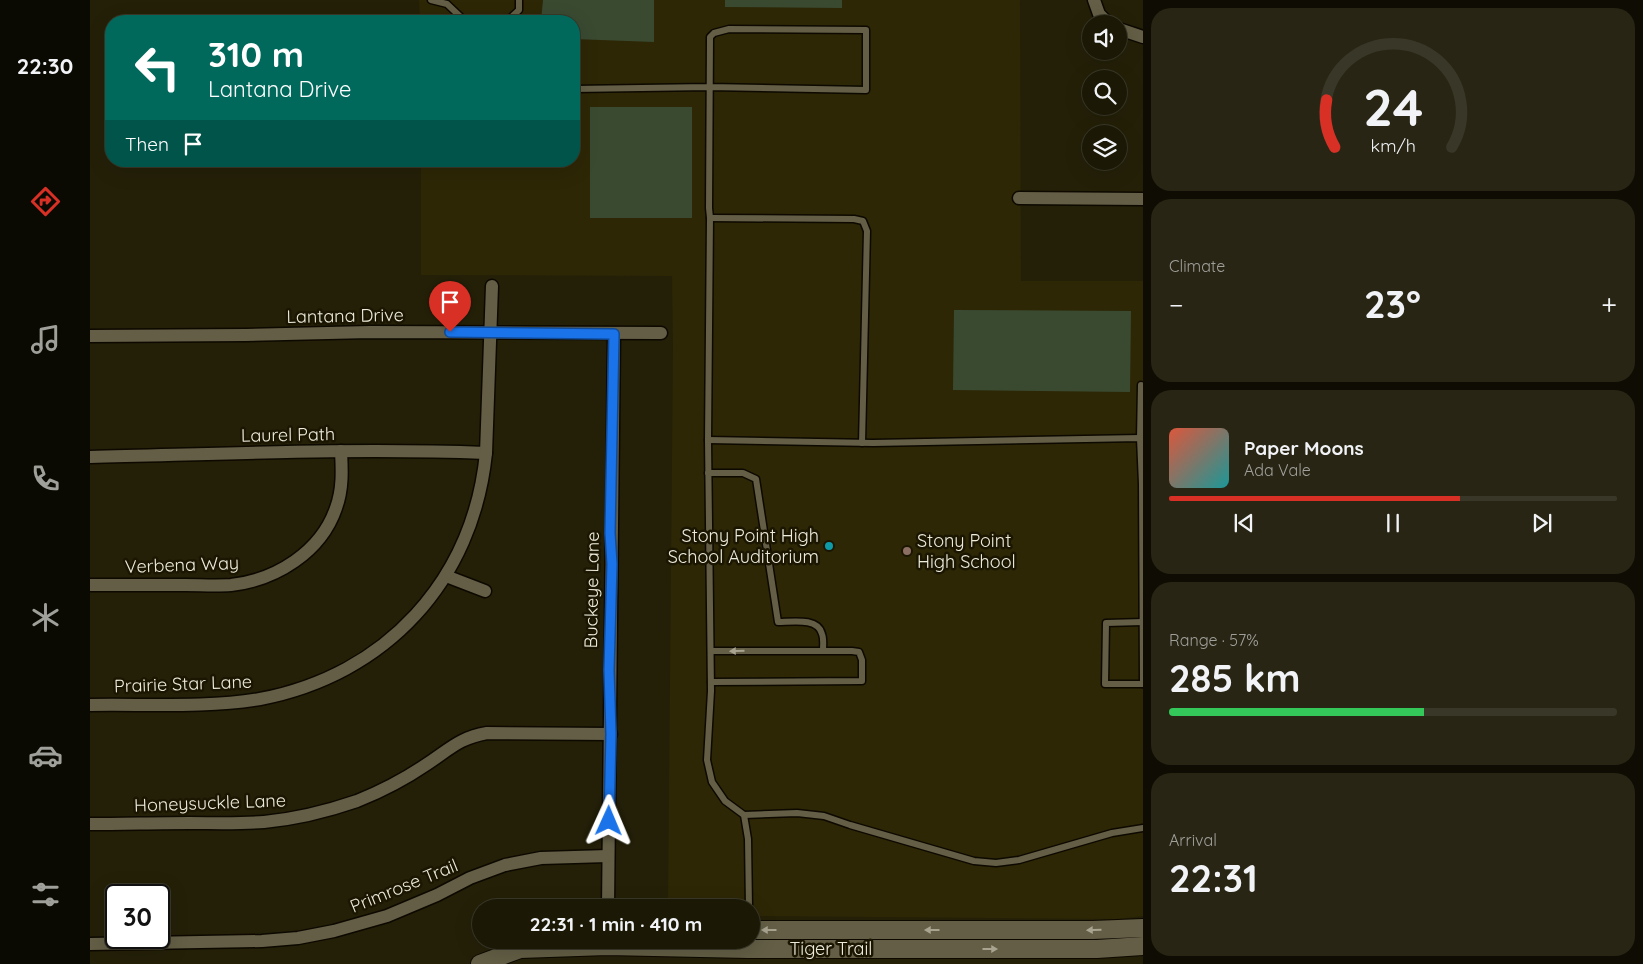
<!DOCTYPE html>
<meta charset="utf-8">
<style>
body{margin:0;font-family:Quicksand,sans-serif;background:#282514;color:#f1f3f6;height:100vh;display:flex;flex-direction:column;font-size:19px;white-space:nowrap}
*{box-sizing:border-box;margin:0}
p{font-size:16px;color:#a0a09b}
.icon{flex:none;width:28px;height:28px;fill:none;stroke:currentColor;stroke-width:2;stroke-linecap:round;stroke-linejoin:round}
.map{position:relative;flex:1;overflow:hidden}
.panel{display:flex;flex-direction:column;gap:8px;padding:8px;background:#0f0d03;width:500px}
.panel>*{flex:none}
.hud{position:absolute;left:15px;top:15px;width:475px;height:152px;border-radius:20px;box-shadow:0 5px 20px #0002,0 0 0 1px #393728;background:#00695c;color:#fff;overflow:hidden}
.buttons{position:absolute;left:992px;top:15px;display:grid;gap:10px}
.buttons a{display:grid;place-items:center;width:45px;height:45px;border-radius:50%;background:#1b1806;box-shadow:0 5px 20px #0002,0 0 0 1px #393728;font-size:25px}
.speed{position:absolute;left:15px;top:884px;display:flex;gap:10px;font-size:25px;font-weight:700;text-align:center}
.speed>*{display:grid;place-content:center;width:65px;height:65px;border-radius:50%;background:#1b1806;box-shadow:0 5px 20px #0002,0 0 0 1px #393728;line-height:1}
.speed .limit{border:2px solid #111;border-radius:8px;background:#fff;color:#111}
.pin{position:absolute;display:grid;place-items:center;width:42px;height:42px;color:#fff;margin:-51px -21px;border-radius:50% 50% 50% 0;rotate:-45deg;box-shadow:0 0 5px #0007}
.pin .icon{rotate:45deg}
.me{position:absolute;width:55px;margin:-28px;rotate:1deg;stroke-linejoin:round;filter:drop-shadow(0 0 4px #0008)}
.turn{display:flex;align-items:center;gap:18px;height:105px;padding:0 20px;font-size:22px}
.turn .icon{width:65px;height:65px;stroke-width:2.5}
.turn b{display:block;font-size:35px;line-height:42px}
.then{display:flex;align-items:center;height:48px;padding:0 20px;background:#0003;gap:10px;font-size:19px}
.big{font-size:38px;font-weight:700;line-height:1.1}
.panel .widget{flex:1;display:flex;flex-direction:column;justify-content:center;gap:8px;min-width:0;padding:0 18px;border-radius:20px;background:#282514}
.panel .dial{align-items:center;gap:0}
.dial svg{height:130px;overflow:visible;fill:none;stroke:#393728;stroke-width:7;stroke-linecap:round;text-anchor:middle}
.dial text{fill:#f1f3f6;stroke:none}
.song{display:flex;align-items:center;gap:15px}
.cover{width:60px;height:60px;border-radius:8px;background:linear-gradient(135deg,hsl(10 70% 55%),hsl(180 70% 35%))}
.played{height:5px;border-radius:2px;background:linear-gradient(90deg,#d93025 65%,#393728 65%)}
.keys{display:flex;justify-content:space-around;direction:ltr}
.heat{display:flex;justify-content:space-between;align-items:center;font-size:28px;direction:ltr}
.charge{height:8px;border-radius:4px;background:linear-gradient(90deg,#34c759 57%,#393728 0)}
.trip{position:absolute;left:382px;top:899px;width:288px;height:50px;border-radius:25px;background:#1b1806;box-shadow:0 5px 20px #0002,0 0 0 1px #393728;font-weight:700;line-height:50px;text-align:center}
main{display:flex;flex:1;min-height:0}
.tab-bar{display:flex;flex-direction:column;width:90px;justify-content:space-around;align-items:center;background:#0b0a02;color:#a0a09b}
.tab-bar .icon{width:35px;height:35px}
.tab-bar .active{color:#d93025}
.tab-bar b{font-size:22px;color:#f1f3f6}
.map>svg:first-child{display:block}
.built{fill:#2d2706}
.green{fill:#3a4a31}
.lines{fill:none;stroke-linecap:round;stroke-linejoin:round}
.lane-casing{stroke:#0d0900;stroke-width:9}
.street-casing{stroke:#0d0900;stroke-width:15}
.secondary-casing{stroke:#0d0900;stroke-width:20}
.lane{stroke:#635e45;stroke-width:6}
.street{stroke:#635e45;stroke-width:12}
.secondary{stroke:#635e45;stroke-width:18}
.oneway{fill:#a8a490}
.route-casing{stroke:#114b97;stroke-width:12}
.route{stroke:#1a73e8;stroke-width:9}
.culture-dot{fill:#0f9aa8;stroke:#1b1601;stroke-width:2}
.education-dot{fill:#8d6e63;stroke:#1b1601;stroke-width:2}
.labels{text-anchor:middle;stroke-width:5;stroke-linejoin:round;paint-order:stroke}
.street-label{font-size:18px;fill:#edebdc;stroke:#1b1601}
.poi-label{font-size:18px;fill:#edebdc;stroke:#1b1601;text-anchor:end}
</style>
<main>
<nav class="tab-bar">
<b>22:30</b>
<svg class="icon active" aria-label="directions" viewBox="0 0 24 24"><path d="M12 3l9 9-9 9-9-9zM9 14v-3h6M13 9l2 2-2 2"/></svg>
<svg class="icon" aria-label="music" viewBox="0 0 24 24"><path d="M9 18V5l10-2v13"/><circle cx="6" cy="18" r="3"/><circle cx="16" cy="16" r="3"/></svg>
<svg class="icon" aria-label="phone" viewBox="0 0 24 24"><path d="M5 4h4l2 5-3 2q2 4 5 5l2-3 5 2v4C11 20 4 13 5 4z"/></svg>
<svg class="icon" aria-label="climate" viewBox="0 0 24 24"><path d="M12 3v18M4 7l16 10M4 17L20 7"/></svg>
<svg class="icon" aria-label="car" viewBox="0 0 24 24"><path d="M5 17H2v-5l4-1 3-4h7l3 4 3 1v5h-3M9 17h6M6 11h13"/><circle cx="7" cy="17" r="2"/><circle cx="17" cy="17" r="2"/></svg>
<svg class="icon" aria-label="filters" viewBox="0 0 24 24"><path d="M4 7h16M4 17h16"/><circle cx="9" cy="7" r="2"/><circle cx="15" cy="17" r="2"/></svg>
</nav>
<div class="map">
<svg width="1053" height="964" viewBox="0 0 1053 964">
<rect width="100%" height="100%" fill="#242008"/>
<path class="built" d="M329 0H930L931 281H1053V916L1027 919 661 916V908L578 907 583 346 582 276 331 275V161H484V21H330Z"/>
<g class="green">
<path d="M453 0H564V42L484 39V21H451Z"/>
<path d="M635 0H752V8L635 7Z"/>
<rect x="500" y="107" width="102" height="111"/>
<path d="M864 310 1041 311 1040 392 863 390Z"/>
</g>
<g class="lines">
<defs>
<g id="lane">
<path d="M341 0 357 4 375 21"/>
<path d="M417 21 429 10V0"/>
<path d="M484 89 619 87 776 90V30L639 29 624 33 620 37 619 208 620 218 618 440 621 691 617 760 622 782 635 801 654 815 658 839 659 908"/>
<path d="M620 218 764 219 773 221 777 231 772 443"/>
<path d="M1050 438 1051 385"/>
<path d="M618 440 783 443 1050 438 1052 484 1053 684"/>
<path d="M618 473H653L666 479 688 622C701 622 728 617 732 634 734 639 733 645 733 650"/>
<path d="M1053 622 1016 623 1015 684H1053"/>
<path d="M621 651H762L769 652 772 660V681L621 682"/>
<path d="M654 815 707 813 734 816 760 825 884 861 906 863 929 860 1022 833 1053 828"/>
</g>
<g id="street">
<path d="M1004 0 1009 14 1019 24"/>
<path d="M1029 29 1053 37"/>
<path d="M929 198 1053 199"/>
<path d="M0 336 156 335 280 332 571 333"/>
<path d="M0 457C132 454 264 448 396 453"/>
<path d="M356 576 395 591"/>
<path d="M0 585C32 585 64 585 95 585 110 585 126 586 141 585 186 580 231 552 246 508 253 489 252 470 251 451"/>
<path d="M0 705C54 704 118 708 170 699 296 675 383 581 396 453L402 286"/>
<path d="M0 824C33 824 66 823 99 823 124 823 149 824 174 822 205 819 238 811 267 801 292 791 315 779 337 764 360 749 369 738 397 733L521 734"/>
<path d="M518 908 524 334"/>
<path d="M0 944 172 941 208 938 244 931 297 916 347 895 380 878 415 865 451 858 518 856"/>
</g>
<g id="secondary">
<path d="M661 930H1003L1053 928"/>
<path d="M390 964 430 949 517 946 658 949H1007L1053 946"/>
</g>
</defs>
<use href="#lane" class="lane-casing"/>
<use href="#street" class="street-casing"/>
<use href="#secondary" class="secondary-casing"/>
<use href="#lane" class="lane"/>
<use href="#street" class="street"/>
<use href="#secondary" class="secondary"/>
</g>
<defs><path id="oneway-solid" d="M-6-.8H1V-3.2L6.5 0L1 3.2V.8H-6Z" transform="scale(1.25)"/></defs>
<g class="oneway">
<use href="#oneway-solid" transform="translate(647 651) rotate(179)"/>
<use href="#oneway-solid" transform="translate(679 930) rotate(-180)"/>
<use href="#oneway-solid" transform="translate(842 930) rotate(-180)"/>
<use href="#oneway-solid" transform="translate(1004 930) rotate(178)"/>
<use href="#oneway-solid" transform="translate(900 949)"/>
</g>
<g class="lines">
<defs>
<path id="route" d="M360 332 524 334 520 533 522 564 519 670 521 734 519 821"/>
</defs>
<use href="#route" class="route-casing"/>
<use href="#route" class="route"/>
</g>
<circle class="culture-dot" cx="739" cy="546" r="5"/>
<circle class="education-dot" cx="817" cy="551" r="5"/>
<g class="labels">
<g class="street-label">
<text transform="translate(255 316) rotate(-1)" y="6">Lantana Drive</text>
<text transform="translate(198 435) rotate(-1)" y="6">Laurel Path</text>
<text transform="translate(92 565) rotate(-2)" y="6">Verbena Way</text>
<text transform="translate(502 590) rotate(-89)" y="6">Buckeye Lane</text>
<text transform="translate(93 684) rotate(-2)" y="6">Prairie Star Lane</text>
<text transform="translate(120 803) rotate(-2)" y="6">Honeysuckle Lane</text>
<text transform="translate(314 886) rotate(-22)" y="6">Primrose Trail</text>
<text x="741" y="955">Tiger Trail</text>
</g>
<g class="poi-label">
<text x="729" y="542">Stony Point High<tspan x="729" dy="21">School Auditorium</tspan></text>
<text x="827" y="547" text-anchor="start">Stony Point<tspan x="827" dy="21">High School</tspan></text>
</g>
</g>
</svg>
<div class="buttons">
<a><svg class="icon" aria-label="sound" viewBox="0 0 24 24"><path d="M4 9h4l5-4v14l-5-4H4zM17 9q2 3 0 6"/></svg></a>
<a><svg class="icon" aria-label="search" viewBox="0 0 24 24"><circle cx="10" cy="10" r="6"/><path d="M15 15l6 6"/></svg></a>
<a><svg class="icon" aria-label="layers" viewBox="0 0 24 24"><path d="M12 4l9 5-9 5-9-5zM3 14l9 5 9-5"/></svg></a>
</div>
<div class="speed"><div class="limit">30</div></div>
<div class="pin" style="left:360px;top:332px;background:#d93025"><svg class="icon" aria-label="arrive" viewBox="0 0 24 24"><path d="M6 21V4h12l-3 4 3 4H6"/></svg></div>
<svg class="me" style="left:519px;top:821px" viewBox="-20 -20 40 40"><path d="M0-17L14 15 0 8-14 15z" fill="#1a73e8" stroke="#fff" stroke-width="4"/></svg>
<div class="trip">22:31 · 1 min · 410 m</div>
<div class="hud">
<div class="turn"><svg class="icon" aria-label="left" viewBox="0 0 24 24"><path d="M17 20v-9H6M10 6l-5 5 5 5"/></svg><div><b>310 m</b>Lantana Drive</div></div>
<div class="then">Then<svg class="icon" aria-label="arrive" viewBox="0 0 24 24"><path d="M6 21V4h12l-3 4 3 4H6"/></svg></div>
</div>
</div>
<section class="panel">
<div class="widget dial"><svg viewBox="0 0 100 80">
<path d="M14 69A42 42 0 1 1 86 69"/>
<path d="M14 69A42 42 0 0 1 9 40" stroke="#d93025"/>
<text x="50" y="56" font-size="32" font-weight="700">24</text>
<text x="50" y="72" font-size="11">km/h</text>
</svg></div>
<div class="widget"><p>Climate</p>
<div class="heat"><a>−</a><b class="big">23°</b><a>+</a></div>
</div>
<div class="widget">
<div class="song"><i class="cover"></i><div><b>Paper Moons</b><p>Ada Vale</p></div></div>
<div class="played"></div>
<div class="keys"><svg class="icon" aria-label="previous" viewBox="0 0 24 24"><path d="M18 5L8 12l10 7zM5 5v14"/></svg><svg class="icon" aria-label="pause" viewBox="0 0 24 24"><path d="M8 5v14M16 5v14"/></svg><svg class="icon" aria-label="next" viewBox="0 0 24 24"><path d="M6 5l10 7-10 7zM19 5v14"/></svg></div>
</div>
<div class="widget"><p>Range · 57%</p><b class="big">285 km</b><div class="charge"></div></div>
<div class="widget"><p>Arrival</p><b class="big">22:31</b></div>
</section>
</main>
